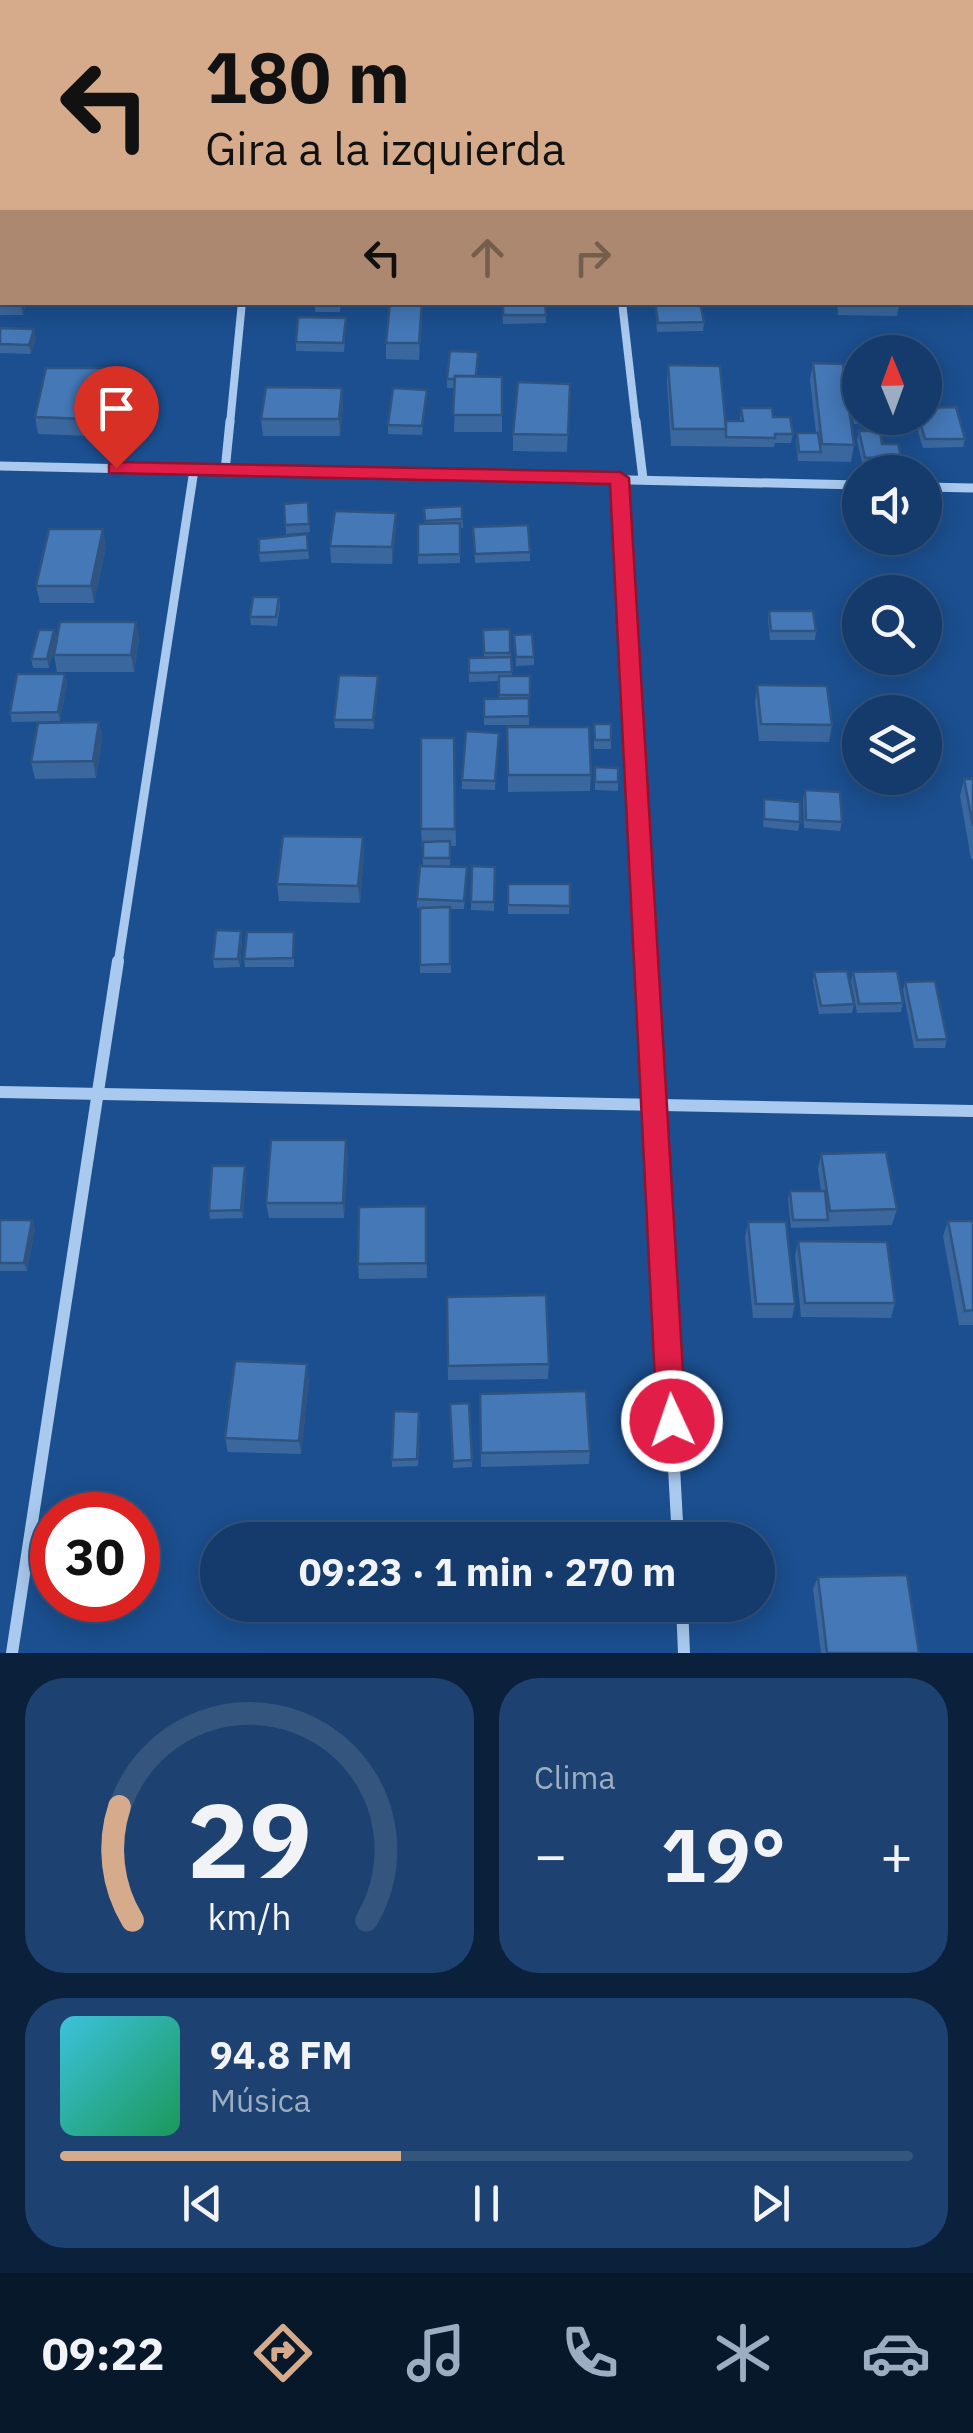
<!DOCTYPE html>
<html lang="es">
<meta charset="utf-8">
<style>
body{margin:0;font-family:"IBM Plex Sans",sans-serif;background:#1d4271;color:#f1f3f6;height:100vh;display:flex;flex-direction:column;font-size:38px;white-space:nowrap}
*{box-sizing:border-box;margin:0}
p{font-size:32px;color:#9dadc1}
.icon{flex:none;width:55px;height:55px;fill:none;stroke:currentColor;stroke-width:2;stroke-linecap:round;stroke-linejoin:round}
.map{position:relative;height:1653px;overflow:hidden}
.side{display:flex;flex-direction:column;gap:25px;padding:25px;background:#0b203b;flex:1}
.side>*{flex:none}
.guide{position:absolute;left:0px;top:0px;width:975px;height:305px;box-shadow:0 5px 25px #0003,0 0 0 2px #33557e;background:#d6ab8b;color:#111;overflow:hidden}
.needle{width:65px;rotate:359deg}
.buttons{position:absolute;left:842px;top:335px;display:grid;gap:20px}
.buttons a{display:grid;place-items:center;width:100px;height:100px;border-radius:50%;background:#143b6b;box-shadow:0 5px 25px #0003,0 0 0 2px #33557e;font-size:50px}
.speed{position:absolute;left:30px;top:1492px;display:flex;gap:20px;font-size:50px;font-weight:700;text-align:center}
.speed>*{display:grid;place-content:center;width:130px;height:130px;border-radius:50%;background:#143b6b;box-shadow:0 5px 25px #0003,0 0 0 2px #33557e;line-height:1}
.speed .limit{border:15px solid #d22;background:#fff;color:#111}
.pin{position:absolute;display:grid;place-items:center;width:85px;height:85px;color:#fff;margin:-102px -42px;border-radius:50% 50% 50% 0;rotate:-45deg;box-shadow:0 0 10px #0007}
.pin .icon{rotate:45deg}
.me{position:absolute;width:110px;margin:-55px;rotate:357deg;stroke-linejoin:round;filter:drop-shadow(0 0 8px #0008)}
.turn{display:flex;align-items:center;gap:35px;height:210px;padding:0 40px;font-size:45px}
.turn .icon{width:130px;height:130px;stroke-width:2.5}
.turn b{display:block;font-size:70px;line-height:85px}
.lanes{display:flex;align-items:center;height:95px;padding:0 40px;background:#0003;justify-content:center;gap:50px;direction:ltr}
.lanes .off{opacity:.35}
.big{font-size:75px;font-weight:700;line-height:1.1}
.side .widget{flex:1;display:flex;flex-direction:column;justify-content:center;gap:15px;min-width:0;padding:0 35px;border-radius:40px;background:#1d4271}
.side .dial{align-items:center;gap:0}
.dial svg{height:260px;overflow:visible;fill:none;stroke:#33557e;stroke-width:7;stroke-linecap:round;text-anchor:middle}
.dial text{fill:#f1f3f6;stroke:none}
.song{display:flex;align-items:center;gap:30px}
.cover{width:120px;height:120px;border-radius:15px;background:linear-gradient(135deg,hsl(190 70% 55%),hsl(150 70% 35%))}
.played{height:10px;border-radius:5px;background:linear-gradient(90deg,#d6ab8b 40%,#33557e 40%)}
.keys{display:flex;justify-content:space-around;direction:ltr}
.heat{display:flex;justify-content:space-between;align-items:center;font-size:55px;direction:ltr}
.side .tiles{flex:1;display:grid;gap:25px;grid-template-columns:1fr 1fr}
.widget:last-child{grid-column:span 2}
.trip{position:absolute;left:200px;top:1522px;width:575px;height:100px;border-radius:50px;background:#143b6b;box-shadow:0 5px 25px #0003,0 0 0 2px #33557e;font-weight:700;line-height:100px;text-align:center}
.tab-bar{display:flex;height:160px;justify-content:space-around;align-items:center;background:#08182b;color:#9dadc1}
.tab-bar .icon{width:70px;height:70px}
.tab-bar .on{color:#d6ab8b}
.tab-bar b{font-size:45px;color:#f1f3f6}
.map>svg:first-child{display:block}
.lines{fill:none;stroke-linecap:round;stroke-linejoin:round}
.minor-far2{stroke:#a9c9ee;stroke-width:8}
.minor-far1{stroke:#a9c9ee;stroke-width:9}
.minor{stroke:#a9c9ee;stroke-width:12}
.wall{fill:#3a679d}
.shaded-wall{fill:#305480}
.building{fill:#4478b7;stroke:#305480;stroke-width:2.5}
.route{fill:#e11d48;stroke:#92132f;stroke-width:2.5}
</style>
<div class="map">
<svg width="973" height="1653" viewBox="0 0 973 1653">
<rect width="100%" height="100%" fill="#1b4f8f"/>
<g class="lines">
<g class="minor-far2">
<path d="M622 302 636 424"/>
<path d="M230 424 242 302"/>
</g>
<g class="minor-far1">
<path d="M636 421 643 479"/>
<path d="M0 466 860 485"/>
<path d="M225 471 230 421"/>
<path d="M620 478 647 964"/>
<path d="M925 487 973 488"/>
<path d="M118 964 194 470"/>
</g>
<g class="minor">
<path d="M646 961 678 1540"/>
<path d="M0 1092 973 1111"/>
<path d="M682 1605 684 1653"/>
<path d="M12 1653 118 961"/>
</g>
</g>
<g class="wall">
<path d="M269 0H289L288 2H269Z"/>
<rect x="0" y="69" width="2" height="52"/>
<path d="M0 268H2V302H26L23 315H0Z"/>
<path d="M315 302H341L340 312H315Z"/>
<path d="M422 302V319L419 360 386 359V343Z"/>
<path d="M502 302H545L546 323 503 324Z"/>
<path d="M655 302 704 322 703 331 657 332Z"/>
<path d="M837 302H900L897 316 838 315Z"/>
<path d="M346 318 344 352 296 351V342Z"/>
<path d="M0 328 36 338 31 354 0 353Z"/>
<path d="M478 361 476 376 502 377V432H454L455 388H447V379Z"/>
<path d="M813 363 854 445 851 462 798 461 796 441 797 433H816L810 380Z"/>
<path d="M668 365 726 421H740L741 408 773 417 793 434 791 443H775L774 447 671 446 667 382Z"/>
<path d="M115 379H148L151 396 144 438 38 434 35 417Z"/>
<path d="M570 384 567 452 513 451V434Z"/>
<path d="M342 388 343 405 340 436H263L261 419Z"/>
<path d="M427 390 422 435 388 434V425Z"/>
<path d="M851 393H860V418H912L910 424H854L849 401Z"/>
<path d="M914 418H925L965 439 963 447 923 448Z"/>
<path d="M859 431 882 444 901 457 900 466 863 467 857 440Z"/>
<path d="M308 502 310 532 286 534 284 504Z"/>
<path d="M462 506 463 528H460V563L418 564V524H425L424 508Z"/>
<path d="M396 530 392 564 331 563 330 546Z"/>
<path d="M307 534 309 559 260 562 259 553Z"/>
<path d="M473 536 530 552V561L475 563Z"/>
<path d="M106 546 94 603H40L36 586Z"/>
<path d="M279 597 280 606 277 626 251 625 250 617Z"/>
<path d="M769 611 816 631 815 640H770L768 620Z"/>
<path d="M136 622 139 639 134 672H57L54 655Z"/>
<path d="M510 629 512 676H530L529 725H484V699L499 698V681L469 682V658H484L483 630Z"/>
<path d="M54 630 56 639 49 668H33L31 659Z"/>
<path d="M514 635 534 657V665L516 666Z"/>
<path d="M65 674 67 682 60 721 12 722 10 713Z"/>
<path d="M378 676 374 729 335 728 334 720Z"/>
<path d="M757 685 832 725 829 742 759 741 755 702Z"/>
<path d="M99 722 102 739 96 778 35 779 31 762Z"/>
<path d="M594 724 611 740V749H594Z"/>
<path d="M507 727 591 775 590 791 508 792Z"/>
<path d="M499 733 495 790 462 789V780Z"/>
<path d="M454 738 456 846H450V867L467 876 464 909H450L451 973H420V908H427H417V899L423 866 421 829Z"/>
<path d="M595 767 618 782V791L595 790Z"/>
<path d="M964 779H973V859H971L960 796Z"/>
<path d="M805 790 842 822 840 831 804 828 803 799Z"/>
<path d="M764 799 800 822 798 831 763 827Z"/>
<path d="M364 854 360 903 279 901 277 884Z"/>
<path d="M472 866 495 867 494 911 471 910Z"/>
<path d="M508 884H570L569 914H508Z"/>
<path d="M241 931 242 939 240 967 214 968 213 959Z"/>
<path d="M294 932V967H245L244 959Z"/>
<path d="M814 972 854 1004 852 1013 819 1014 813 981Z"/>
<path d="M853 972 903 1003 901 1012 857 1013 851 981Z"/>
<path d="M905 982 947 1039 945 1048H914L903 990Z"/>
<path d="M821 1154 897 1209 892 1225 791 1228 788 1199 790 1191H821L818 1169Z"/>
<path d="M348 1155 344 1218H269L266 1203Z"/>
<path d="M245 1166 246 1174 243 1218 210 1219 209 1211Z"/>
<path d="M426 1206 427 1278 359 1279 358 1264Z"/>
<path d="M0 1220 35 1228 27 1271H0Z"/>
<path d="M948 1221H973V1325H959L943 1236Z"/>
<path d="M748 1222 795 1304 792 1318H753L745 1237Z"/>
<path d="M798 1241 895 1303 891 1318 801 1317 795 1256Z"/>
<path d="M447 1297 549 1364 548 1379 448 1380Z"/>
<path d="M309 1378 301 1454 228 1452 225 1438Z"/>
<path d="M480 1394 590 1451 589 1464 481 1467Z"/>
<path d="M469 1403 472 1467 453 1468 450 1404Z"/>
<path d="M420 1419 418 1466 392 1467V1460Z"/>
<path d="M818 1577 919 1653H821L813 1589Z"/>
</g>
<g class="shaded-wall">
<path d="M20 302H26L23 315Z"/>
<path d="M422 302V319L419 360V343Z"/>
<path d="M34 329 36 338 31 354 29 345Z"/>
<path d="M148 379 151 396 144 438 141 421Z"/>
<path d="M342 388 343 405 340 436 339 419Z"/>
<path d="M396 513V530L392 564V547Z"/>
<path d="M103 529 106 546 94 603 91 586Z"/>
<path d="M136 622 139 639 134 672 131 655Z"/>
<path d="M54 630 56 639 49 668 47 659Z"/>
<path d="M65 674 67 682 60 721 58 712Z"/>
<path d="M378 676V685L374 729 373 720Z"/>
<path d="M99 722 102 739 96 778 93 761Z"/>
<path d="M363 837 364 854 360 903 358 886Z"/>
<path d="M241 931 242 939 240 967 238 959Z"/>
<path d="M346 1140 348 1155 344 1218 343 1203Z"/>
<path d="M245 1166 246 1174 243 1218 241 1210Z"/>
<path d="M32 1220 35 1228 27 1271 24 1263Z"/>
<path d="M307 1364 309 1378 301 1454 299 1441Z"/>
</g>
<g class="building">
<path d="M9 0H51L50 2H8Z"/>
<rect x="228" y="0" width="15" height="2"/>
<rect x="437" y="0" width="19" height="2"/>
<rect x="481" y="0" width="32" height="1"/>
<path d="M642 0H694V2H709H642Z"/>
<rect x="792" y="0" width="59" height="2"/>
<rect x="944" y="0" width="27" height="1"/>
<rect x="0" y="9" width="2" height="17"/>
<rect x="0" y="69" width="2" height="36"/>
<rect x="0" y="268" width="2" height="30"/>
<path d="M390 302H422L419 343H386Z"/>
<path d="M503 302H545L546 315H503Z"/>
<path d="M655 302H700L704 322 658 323Z"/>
<path d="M298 317 346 318 343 343 296 342Z"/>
<path d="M0 328 34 329 29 345 0 344Z"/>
<path d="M450 351 478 352 476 376H455V379H447Z"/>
<path d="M813 363 843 364 854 445 822 444Z"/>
<path d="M668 365 720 366 726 429H673Z"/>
<path d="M46 368H113L111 379H148L141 421 35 417Z"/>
<path d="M455 376 502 377V415H453Z"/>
<path d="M518 382 570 384 568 435 513 434Z"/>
<path d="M266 387 342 388 339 419H261Z"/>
<path d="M393 388 427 390 422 426 388 425Z"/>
<path d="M851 393H860V415H856Z"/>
<path d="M956 407 965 439H925L919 418H925V408Z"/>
<path d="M741 408H772L773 417H790L793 434H775V438L726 437V421H743Z"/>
<path d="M859 431H880L882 444H898L901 457 865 458Z"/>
<path d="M797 433H818L821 452H799Z"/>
<path d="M308 502 309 524 285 525 284 504Z"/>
<path d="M462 506V519L425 521 424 508Z"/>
<path d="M335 511 396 513 392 547 330 546Z"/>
<path d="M460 523V554L418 555V524Z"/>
<path d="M528 525 530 552 475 554 473 527Z"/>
<path d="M49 529H103L91 586H36Z"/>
<path d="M307 534 308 550 259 553V539Z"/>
<path d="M253 597H279L276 617H250Z"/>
<path d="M769 611H813L816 631H771Z"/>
<path d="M60 622H136L131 655H54Z"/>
<path d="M510 629V653H484L483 630Z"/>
<path d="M39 630H54L47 659H31Z"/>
<path d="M532 634 534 657H516L514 635Z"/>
<path d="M511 657 512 672 469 673V658Z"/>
<path d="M17 674H65L58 712 10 713Z"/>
<path d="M339 675 378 676 373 720H334Z"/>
<rect x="499" y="676" width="31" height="19"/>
<path d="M757 685 827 686 832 725 761 724Z"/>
<path d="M529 698V716L484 717V699Z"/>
<path d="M99 722 93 761 31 762 38 723Z"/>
<path d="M594 724H611V740H595Z"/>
<path d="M507 727H589L591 775H508Z"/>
<path d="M466 731 499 733 495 781 462 780Z"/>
<path d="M421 738H454L455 829H421Z"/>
<path d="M595 767 618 768V782H595Z"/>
<path d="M964 779H973V826Z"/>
<path d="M805 790 840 792 842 822 806 820Z"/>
<path d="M764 799 800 802V822L764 819Z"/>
<path d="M283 836 363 837 358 886 277 884Z"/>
<path d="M450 841V858H423V842Z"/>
<path d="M420 866 467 867 464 901 417 899Z"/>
<path d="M472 866 495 867 494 902H471Z"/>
<path d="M508 884H570V906L508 905Z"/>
<path d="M450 907V964L420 965V908Z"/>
<path d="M216 930 241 931 238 959H213Z"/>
<path d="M247 932H294L293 958 244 959Z"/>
<path d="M847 971 854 1004 821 1006 814 972Z"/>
<path d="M897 971 903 1003 859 1004 853 972Z"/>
<path d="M935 981 947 1039 917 1040 905 982Z"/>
<path d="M271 1140H346L343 1203H266Z"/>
<path d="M886 1152 897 1209 830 1211 821 1154Z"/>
<path d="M212 1166H245L241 1210 209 1211Z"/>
<path d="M790 1191H825L828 1220H793Z"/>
<path d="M426 1206V1263L358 1264 359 1207Z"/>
<path d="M0 1220H32L24 1263H0Z"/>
<path d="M948 1221H973V1310L965 1311Z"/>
<path d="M748 1222H786L795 1304H756Z"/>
<path d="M798 1241 887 1242 895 1303H805Z"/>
<path d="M546 1295 549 1364 448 1366 447 1297Z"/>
<path d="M235 1361 307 1364 299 1441 225 1438Z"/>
<path d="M586 1391 590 1451 481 1453 480 1394Z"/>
<path d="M469 1403 472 1460 453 1461 450 1404Z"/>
<path d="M394 1411 419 1412 417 1459 392 1460Z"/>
<path d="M907 1575 919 1653H827L818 1577Z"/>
</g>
<path class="route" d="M116 462 620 472 629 478 686 1421 682 1431 672 1435 661 1431 657 1421 610 484 109 473V464Z"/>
</svg>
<div class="buttons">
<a><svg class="needle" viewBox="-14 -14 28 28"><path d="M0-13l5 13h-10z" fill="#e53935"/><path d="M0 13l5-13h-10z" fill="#9dadc1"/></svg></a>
<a><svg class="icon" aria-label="sound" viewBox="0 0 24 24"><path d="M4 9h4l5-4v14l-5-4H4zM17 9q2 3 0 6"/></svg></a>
<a><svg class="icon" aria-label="search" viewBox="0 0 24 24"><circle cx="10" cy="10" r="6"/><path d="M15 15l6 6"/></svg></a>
<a><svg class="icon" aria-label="layers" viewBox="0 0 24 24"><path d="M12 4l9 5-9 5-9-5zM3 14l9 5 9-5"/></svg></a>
</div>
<div class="speed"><div class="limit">30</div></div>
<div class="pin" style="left:116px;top:468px;background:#d93025"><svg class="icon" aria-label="arrive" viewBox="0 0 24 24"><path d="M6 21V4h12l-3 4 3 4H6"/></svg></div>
<svg class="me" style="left:672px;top:1421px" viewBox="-20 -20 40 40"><circle r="17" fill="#e11d48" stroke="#fff" stroke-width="3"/><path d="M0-11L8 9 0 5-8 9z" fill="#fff"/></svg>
<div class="trip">09:23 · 1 min · 270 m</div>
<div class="guide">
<div class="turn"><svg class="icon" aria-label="left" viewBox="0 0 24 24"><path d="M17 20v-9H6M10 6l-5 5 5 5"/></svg><div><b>180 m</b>Gira a la izquierda</div></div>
<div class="lanes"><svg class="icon" aria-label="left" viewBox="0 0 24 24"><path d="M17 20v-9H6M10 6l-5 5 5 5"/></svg><svg class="icon off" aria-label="ahead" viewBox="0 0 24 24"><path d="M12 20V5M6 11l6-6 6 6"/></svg><svg class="icon off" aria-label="right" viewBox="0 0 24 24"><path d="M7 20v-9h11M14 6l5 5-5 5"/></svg></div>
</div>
</div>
<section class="side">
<div class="tiles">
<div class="widget dial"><svg viewBox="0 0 100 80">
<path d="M14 69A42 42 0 1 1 86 69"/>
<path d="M14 69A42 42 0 0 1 10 34" stroke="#d6ab8b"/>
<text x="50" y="56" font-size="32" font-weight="700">29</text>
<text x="50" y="72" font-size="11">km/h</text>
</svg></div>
<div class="widget"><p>Clima</p>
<div class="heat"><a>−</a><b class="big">19°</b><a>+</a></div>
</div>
<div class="widget">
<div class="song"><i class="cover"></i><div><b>94.8 FM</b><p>Música</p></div></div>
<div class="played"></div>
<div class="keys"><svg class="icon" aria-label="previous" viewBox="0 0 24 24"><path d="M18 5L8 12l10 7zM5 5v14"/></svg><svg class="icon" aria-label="pause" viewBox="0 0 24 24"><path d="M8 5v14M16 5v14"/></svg><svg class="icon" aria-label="next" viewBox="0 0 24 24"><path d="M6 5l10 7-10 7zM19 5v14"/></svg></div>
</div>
</div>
</section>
<nav class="tab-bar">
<b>09:22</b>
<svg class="icon on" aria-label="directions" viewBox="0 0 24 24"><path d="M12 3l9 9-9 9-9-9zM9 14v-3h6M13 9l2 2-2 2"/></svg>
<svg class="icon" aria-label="music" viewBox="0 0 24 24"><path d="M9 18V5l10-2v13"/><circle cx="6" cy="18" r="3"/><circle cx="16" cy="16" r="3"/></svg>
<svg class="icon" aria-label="phone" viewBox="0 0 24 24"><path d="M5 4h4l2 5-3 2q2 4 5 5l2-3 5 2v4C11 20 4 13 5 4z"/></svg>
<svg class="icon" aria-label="climate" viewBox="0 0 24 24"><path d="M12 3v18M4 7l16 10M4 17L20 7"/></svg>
<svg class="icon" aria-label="car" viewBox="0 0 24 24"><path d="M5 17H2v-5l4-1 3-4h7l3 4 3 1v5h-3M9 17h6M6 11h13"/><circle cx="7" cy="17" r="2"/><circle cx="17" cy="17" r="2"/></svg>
</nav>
